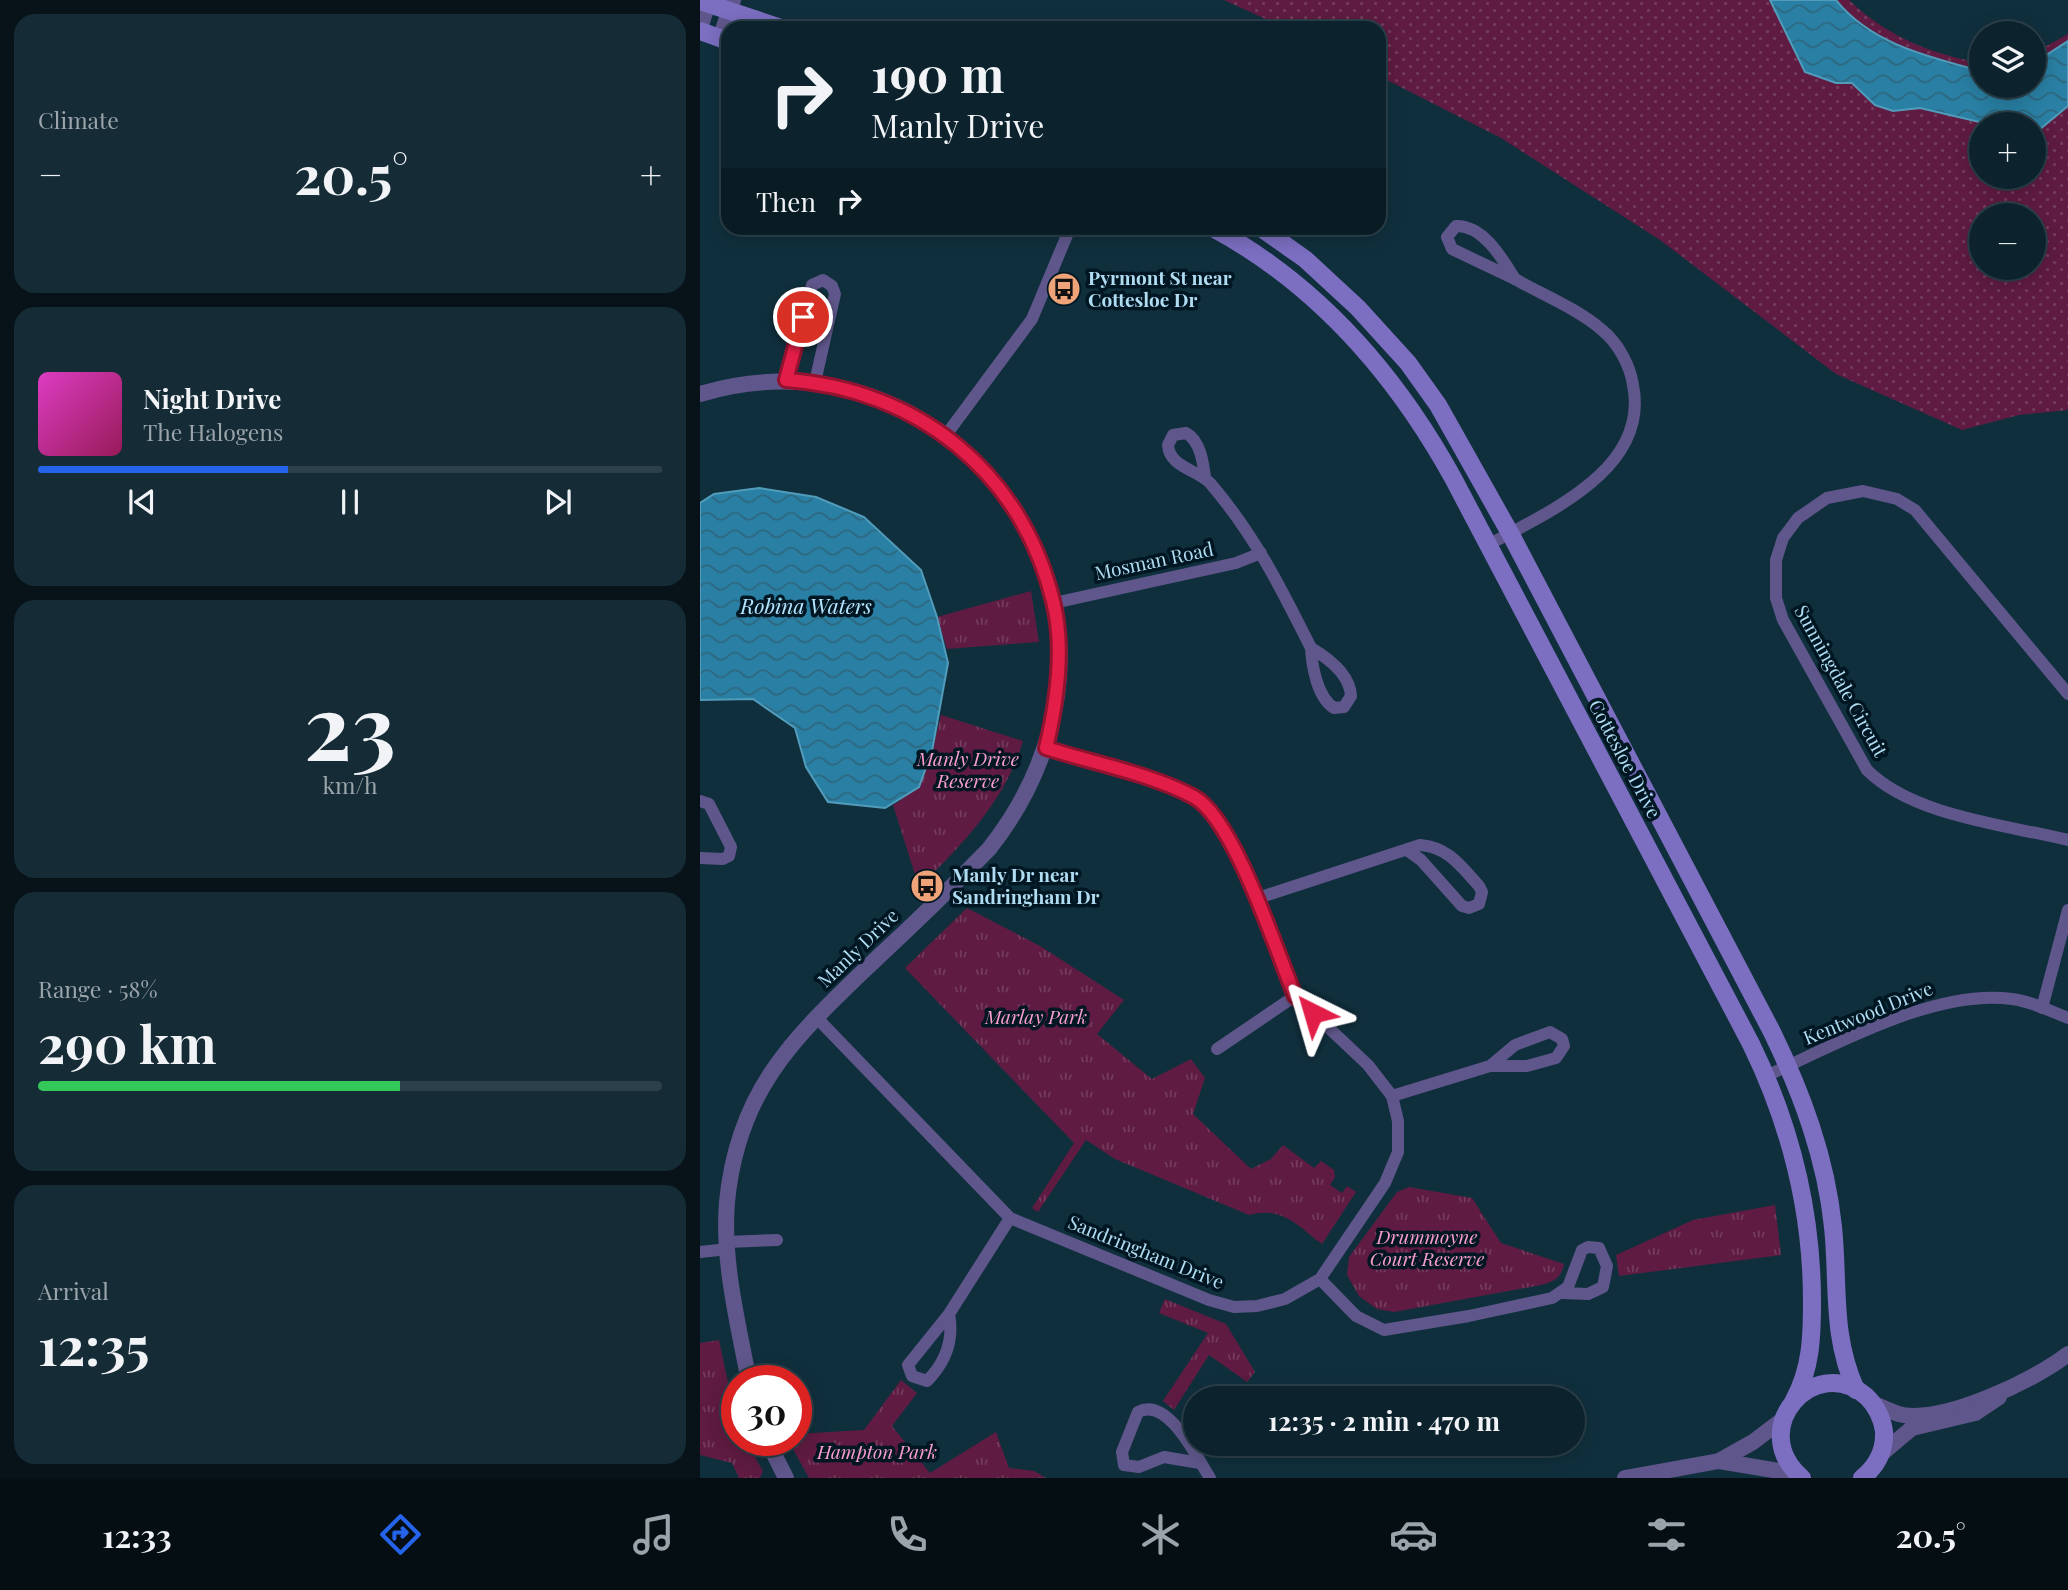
<!DOCTYPE html>
<meta charset="utf-8">
<style>
body{margin:0;font-family:"Playfair Display",serif;background:#152b36;color:#f1f3f6;height:100vh;display:flex;flex-direction:column;font-size:26px;white-space:nowrap}
*{box-sizing:border-box;margin:0}
p{font-size:23px;color:#9aa4aa}
.icon{flex:none;width:38px;height:38px;fill:none;stroke:currentColor;stroke-width:2;stroke-linecap:round;stroke-linejoin:round}
.map{position:relative;flex:1;overflow:hidden}
.panel{display:flex;flex-direction:column;gap:14px;padding:14px;background:#071319;width:700px}
.panel>*{flex:none}
.guide{position:absolute;left:21px;top:21px;width:665px;height:214px;border-radius:21px;box-shadow:0 4px 18px #0003,0 0 0 2px #2c404a;background:#0c232e;color:#f1f3f6;overflow:hidden}
.buttons{position:absolute;left:1269px;top:21px;display:grid;gap:14px}
.buttons a{display:grid;place-items:center;width:77px;height:77px;border-radius:50%;background:#0c232e;box-shadow:0 4px 18px #0003,0 0 0 2px #2c404a;font-size:35px}
.speed{position:absolute;left:21px;top:1365px;display:flex;gap:14px;font-size:35px;font-weight:700;text-align:center}
.speed>*{display:grid;place-content:center;width:91px;height:91px;border-radius:50%;background:#0c232e;box-shadow:0 4px 18px #0003,0 0 0 2px #2c404a;line-height:1}
.speed .limit{border:10px solid #d22;background:#fff;color:#111}
.pin{position:absolute;display:grid;place-items:center;width:60px;height:60px;color:#fff;margin:-30px;border:4px solid #fff;border-radius:50%;box-shadow:0 2px 7px #0007}
.me{position:absolute;width:77px;margin:-38px;rotate:320deg;stroke-linejoin:round;filter:drop-shadow(0 0 5px #0008)}
.turn{display:flex;align-items:center;gap:24px;height:147px;padding:0 35px;font-size:32px}
.turn .icon{width:91px;height:91px;stroke-width:2.5}
.turn b{display:block;font-size:49px;line-height:60px}
.then{display:flex;align-items:center;height:66px;padding:0 35px;background:#0003;gap:14px;font-size:26px}
.big{font-size:52px;font-weight:700;line-height:1.1}
.panel .widget{flex:1;display:flex;flex-direction:column;justify-content:center;gap:10px;min-width:0;padding:0 24px;border-radius:21px;background:#152b36}
.panel .dial{align-items:center;gap:0}
.dial b{font-size:91px;line-height:1}
.song{display:flex;align-items:center;gap:21px}
.cover{width:84px;height:84px;border-radius:10px;background:linear-gradient(135deg,hsl(310 70% 55%),hsl(330 70% 35%))}
.played{height:7px;border-radius:4px;background:linear-gradient(90deg,#2563eb 40%,#2c404a 40%)}
.keys{display:flex;justify-content:space-around;direction:ltr}
.heat{display:flex;justify-content:space-between;align-items:center;font-size:38px;direction:ltr}
.charge{height:10px;border-radius:5px;background:linear-gradient(90deg,#34c759 58%,#2c404a 0)}
.trip{position:absolute;left:483px;top:1386px;width:402px;height:70px;border-radius:35px;background:#0c232e;box-shadow:0 4px 18px #0003,0 0 0 2px #2c404a;font-weight:700;line-height:70px;text-align:center}
.tab-bar{display:flex;height:112px;justify-content:space-around;align-items:center;background:#050e12;color:#9aa4aa}
.tab-bar .icon{width:49px;height:49px}
.tab-bar .on{color:#2563eb}
.tab-bar b{font-size:32px;color:#f1f3f6}
main{display:flex;flex:1;min-height:0}
.map>svg:first-child{display:block}
.grass{fill:url(#grass-dots);fill-rule:evenodd}
.park{fill:url(#park-tufts)}
.water{fill:url(#water-waves);stroke:#529cbb;stroke-width:2}
.lines{fill:none;stroke-linecap:round;stroke-linejoin:round}
.minor{stroke:#5f578b;stroke-width:12}
.tertiary{stroke:#5f578b;stroke-width:16}
.secondary{stroke:#7c6ec0;stroke-width:18}
.route-casing{stroke:#92132f;stroke-width:18}
.route{stroke:#e11d48;stroke-width:12}
.labels{text-anchor:middle;stroke-width:7;stroke-linejoin:round;paint-order:stroke}
.poi-label{font-size:19px;font-weight:bold;fill:#b0dcf2;stroke:#001723;text-anchor:start}
.street-label{font-size:19px;fill:#b0dcf2;stroke:#001723}
.park-label{font-size:19px;font-style:italic;fill:#f99dc9;stroke:#001723}
.water-label{font-size:21px;font-style:italic;fill:#b5e6ff;stroke:#001723}
</style>
<main>
<section class="panel">
<div class="widget"><p>Climate</p>
<div class="heat"><a>−</a><b class="big">20.5°</b><a>+</a></div>
</div>
<div class="widget">
<div class="song"><i class="cover"></i><div><b>Night Drive</b><p>The Halogens</p></div></div>
<div class="played"></div>
<div class="keys"><svg class="icon" aria-label="previous" viewBox="0 0 24 24"><path d="M18 5L8 12l10 7zM5 5v14"/></svg><svg class="icon" aria-label="pause" viewBox="0 0 24 24"><path d="M8 5v14M16 5v14"/></svg><svg class="icon" aria-label="next" viewBox="0 0 24 24"><path d="M6 5l10 7-10 7zM19 5v14"/></svg></div>
</div>
<div class="widget dial"><b>23</b><p>km/h</p></div>
<div class="widget"><p>Range · 58%</p><b class="big">290 km</b><div class="charge"></div></div>
<div class="widget"><p>Arrival</p><b class="big">12:35</b></div>
</section>
<div class="map">
<svg width="1368" height="1478" viewBox="0 0 1368 1478">
<defs>
<pattern id="grass-dots" width="8" height="8" patternUnits="userSpaceOnUse" patternTransform="scale(1.75)"><rect width="8" height="8" fill="#5f1b41"/><path d="M2 2h.1M6 6h.1" fill="none" stroke="#733c5d" stroke-width="1.8" stroke-linecap="round"/></pattern>
<pattern id="park-tufts" width="24" height="20" patternUnits="userSpaceOnUse" patternTransform="scale(1.75)"><rect width="24" height="20" fill="#5f1b41"/><path d="M3 7l-1-3M5 7V3M7 7l1-3M15 17l-1-3M17 17v-4M19 17l1-3" fill="none" stroke="#733c5d"/></pattern>
<pattern id="water-waves" width="16" height="10" patternUnits="userSpaceOnUse" patternTransform="scale(1.75)"><rect width="16" height="10" fill="#2980a4"/><path d="M0 5q4-4 8 0t8 0" fill="none" stroke="#2e6780"/></pattern>
</defs>
<rect width="100%" height="100%" fill="#102f3d"/>
<path class="grass" d="M524 0H1149C1188 37 1229 53 1281 63V86H1334V53L1368 34V410L1319 415 1262 430 1136 374 960 240 801 138 679 76V28H585ZM1281 124H1334V177H1281ZM1281 215H1334V268H1281Z"/>
<g class="park">
<path d="M331 591 339 642 247 649 237 617Z"/>
<path d="M241 715 323 741C305 801 263 844 219 887L193 805C224 788 233 747 241 715Z"/>
<path d="M267 908 340 946 424 1000 397 1034 452 1079 491 1059 505 1078 493 1114 551 1169 571 1159 583 1145 614 1168 621 1161 634 1170 635 1177 630 1185 642 1193 647 1186 656 1192 622 1244C597 1225 582 1206 549 1215L415 1159 386 1140 338 1212 332 1208 374 1143 205 968Z"/>
<path d="M709 1187 772 1198 801 1243 864 1264C861 1280 851 1283 836 1286L694 1312 677 1309 659 1296 647 1275 649 1257 697 1192Z"/>
<path d="M1075 1205 1081 1255 919 1276 916 1255 993 1220Z"/>
<path d="M465 1299 526 1324 555 1372 547 1382 509 1355 474 1410 463 1401 508 1333 459 1313Z"/>
<path d="M19 1340 37 1425V1440H45L63 1471 60 1478H39L32 1463 0 1455V1343Z"/>
<path d="M201 1380 217 1393 192 1426 230 1473 296 1432 309 1468 334 1471 346 1478H109L88 1440H96V1434L164 1430Z"/>
</g>
<g class="water">
<path d="M1070 0H1136C1171 44 1229 57 1281 71V86H1334V63L1368 41V106L1339 130H1334V124H1288L1220 108 1193 111 1175 105 1152 83H1136L1105 72Z"/>
<path d="M59 488 116 497 164 517 221 570 237 617 248 663 232 751 219 787 185 808 128 802 106 767 95 728 53 699 0 700V503L14 494Z"/>
</g>
<g class="lines">
<g class="minor">
<path d="M756 226C783 225 802 258 815 279L752 249 747 237Z"/>
<path d="M86 380 112 285 123 280 132 286 135 294 115 382"/>
<path d="M246 435 332 319 370 228"/>
<path d="M505 477C503 461 500 441 486 433L473 435 468 445C469 467 498 470 510 483 554 534 581 588 611 648 612 666 617 697 634 708L644 707 651 696C650 675 628 658 611 648"/>
<path d="M788 545C848 512 950 469 933 385 930 365 918 343 902 330 878 309 843 295 815 279"/>
<path d="M354 603 536 563 561 553"/>
<path d="M1368 694 1215 510 1197 499 1163 491 1127 498 1098 518 1083 538 1076 560V598L1083 620 1167 770C1213 816 1306 825 1368 840"/>
<path d="M0 801 9 804 31 847 29 856 23 859 0 858"/>
<path d="M555 899 720 845C748 847 761 866 779 886L782 892 779 904 769 908 762 906 721 860 707 850"/>
<path d="M1342 1008 1368 910"/>
<path d="M116 1017 310 1218 509 1300 534 1307 557 1306 585 1299 620 1279 685 1183 698 1152V1121L692 1096 668 1065 595 996 537 851 516 816 496 798 472 787 346 748"/>
<path d="M517 1049 595 996"/>
<path d="M1066 1076C1135 1045 1236 988 1312 999 1331 1001 1350 1011 1368 1018"/>
<path d="M692 1096 790 1066 815 1045 850 1032 862 1039 864 1046 856 1058 827 1066H790"/>
<path d="M27 1242 77 1240"/>
<path d="M0 1252 28 1249"/>
<path d="M620 1279 656 1316 684 1330 769 1316 852 1298 868 1287 882 1250 888 1247 899 1248 907 1266 903 1287 888 1294 862 1293"/>
<path d="M249 1314 208 1365 212 1376 227 1381C246 1362 254 1340 249 1314L310 1218"/>
<path d="M500 1463 464 1457 439 1467 424 1465 422 1452 438 1412C468 1396 497 1458 510 1478"/>
</g>
<g class="tertiary">
<path d="M0 28 9 0"/>
<path d="M20 39 33 0"/>
<path d="M0 394C157 346 316 442 353 601 374 689 343 781 289 849 252 887 214 924 175 960 97 1035 38 1087 27 1202 22 1260 38 1324 49 1381"/>
<path d="M1172 1403C1182 1407 1192 1413 1203 1415 1247 1422 1333 1381 1368 1354"/>
<path d="M67 1440 86 1478"/>
<path d="M1180 1455 1212 1428 1275 1413 1299 1397"/>
<path d="M1019 1461 1053 1442 1082 1420"/>
<path d="M925 1478 1019 1461 1097 1474"/>
</g>
<g class="secondary">
<path d="M0 1 81 28"/>
<path d="M0 31 28 41"/>
<path d="M513 228C618 285 696 375 753 478L1051 1044C1091 1126 1112 1210 1112 1302 1112 1337 1111 1369 1094 1400"/>
<path d="M561 228 605 259 658 308 708 363 738 405 810 533 1072 1032C1102 1094 1126 1158 1133 1227 1139 1285 1131 1335 1156 1390"/>
<path d="M1102 1478C1045 1429 1115 1351 1167 1397 1176 1406 1182 1418 1184 1431 1185 1450 1177 1466 1162 1478"/>
</g>
</g>
<g class="lines">
<defs>
<path id="route" d="M103 317 86 380C217 389 321 471 353 601 365 648 357 702 346 748 392 763 452 774 494 797 534 819 576 950 595 996L613 1013"/>
</defs>
<use href="#route" class="route-casing"/>
<use href="#route" class="route"/>
</g>
<defs>
<symbol id="bus-disc" viewBox="-11 -11 22 22"><circle r="9.5" fill="#efa378" stroke="#001723"/><path d="M-5-6H5V4H4V6H2V4H-2V6H-4V4H-5ZM-3.5-4V0h7V-4ZM-3.5 1.2v1.5H-2V1.2ZM2 1.2v1.5H3.5V1.2Z" fill="#111"/></symbol>
</defs>
<g fill-rule="evenodd">
<use href="#bus-disc" x="345" y="270" width="38" height="38"/>
<use href="#bus-disc" x="208" y="867" width="38" height="38"/>
</g>
<g class="labels">
<g class="poi-label">
<text x="388" y="285">Pyrmont St near<tspan x="388" dy="22">Cottesloe Dr</tspan></text>
<text x="252" y="882">Manly Dr near<tspan x="252" dy="22">Sandringham Dr</tspan></text>
</g>
<g class="street-label">
<text transform="translate(454 561) rotate(-12)" y="7">Mosman Road</text>
<text transform="translate(1141 681) rotate(61)" y="7">Sunningdale Circuit</text>
<text transform="translate(925 759) rotate(62)" y="7">Cottesloe Drive</text>
<text transform="translate(158 948) rotate(-44)" y="7">Manly Drive</text>
<text transform="translate(1168 1013) rotate(-22)" y="7">Kentwood Drive</text>
<text transform="translate(446 1252) rotate(22)" y="7">Sandringham Drive</text>
</g>
<g class="park-label">
<text x="268" y="766">Manly Drive<tspan x="268" dy="22">Reserve</tspan></text>
<text x="336" y="1024">Marlay Park</text>
<text x="727" y="1244">Drummoyne<tspan x="727" dy="22">Court Reserve</tspan></text>
<text x="177" y="1459">Hampton Park</text>
</g>
<g class="water-label">
<text x="106" y="614">Robina Waters</text>
</g>
</g>
</svg>
<div class="buttons">
<a><svg class="icon" aria-label="layers" viewBox="0 0 24 24"><path d="M12 4l9 5-9 5-9-5zM3 14l9 5 9-5"/></svg></a>
<a>+</a>
<a>−</a>
</div>
<div class="speed"><div class="limit">30</div></div>
<div class="pin" style="left:103px;top:317px;background:#d93025"><svg class="icon" aria-label="arrive" viewBox="0 0 24 24"><path d="M6 21V4h12l-3 4 3 4H6"/></svg></div>
<svg class="me" style="left:613px;top:1013px" viewBox="-20 -20 40 40"><path d="M0-17L14 15 0 8-14 15z" fill="#e11d48" stroke="#fff" stroke-width="4"/></svg>
<div class="trip">12:35 · 2 min · 470 m</div>
<div class="guide">
<div class="turn"><svg class="icon" aria-label="right" viewBox="0 0 24 24"><path d="M7 20v-9h11M14 6l5 5-5 5"/></svg><div><b>190 m</b>Manly Drive</div></div>
<div class="then">Then<svg class="icon" aria-label="right" viewBox="0 0 24 24"><path d="M7 20v-9h11M14 6l5 5-5 5"/></svg></div>
</div>
</div>
</main>
<nav class="tab-bar">
<b>12:33</b>
<svg class="icon on" aria-label="directions" viewBox="0 0 24 24"><path d="M12 3l9 9-9 9-9-9zM9 14v-3h6M13 9l2 2-2 2"/></svg>
<svg class="icon" aria-label="music" viewBox="0 0 24 24"><path d="M9 18V5l10-2v13"/><circle cx="6" cy="18" r="3"/><circle cx="16" cy="16" r="3"/></svg>
<svg class="icon" aria-label="phone" viewBox="0 0 24 24"><path d="M5 4h4l2 5-3 2q2 4 5 5l2-3 5 2v4C11 20 4 13 5 4z"/></svg>
<svg class="icon" aria-label="climate" viewBox="0 0 24 24"><path d="M12 3v18M4 7l16 10M4 17L20 7"/></svg>
<svg class="icon" aria-label="car" viewBox="0 0 24 24"><path d="M5 17H2v-5l4-1 3-4h7l3 4 3 1v5h-3M9 17h6M6 11h13"/><circle cx="7" cy="17" r="2"/><circle cx="17" cy="17" r="2"/></svg>
<svg class="icon" aria-label="filters" viewBox="0 0 24 24"><path d="M4 7h16M4 17h16"/><circle cx="9" cy="7" r="2"/><circle cx="15" cy="17" r="2"/></svg>
<b>20.5°</b>
</nav>
